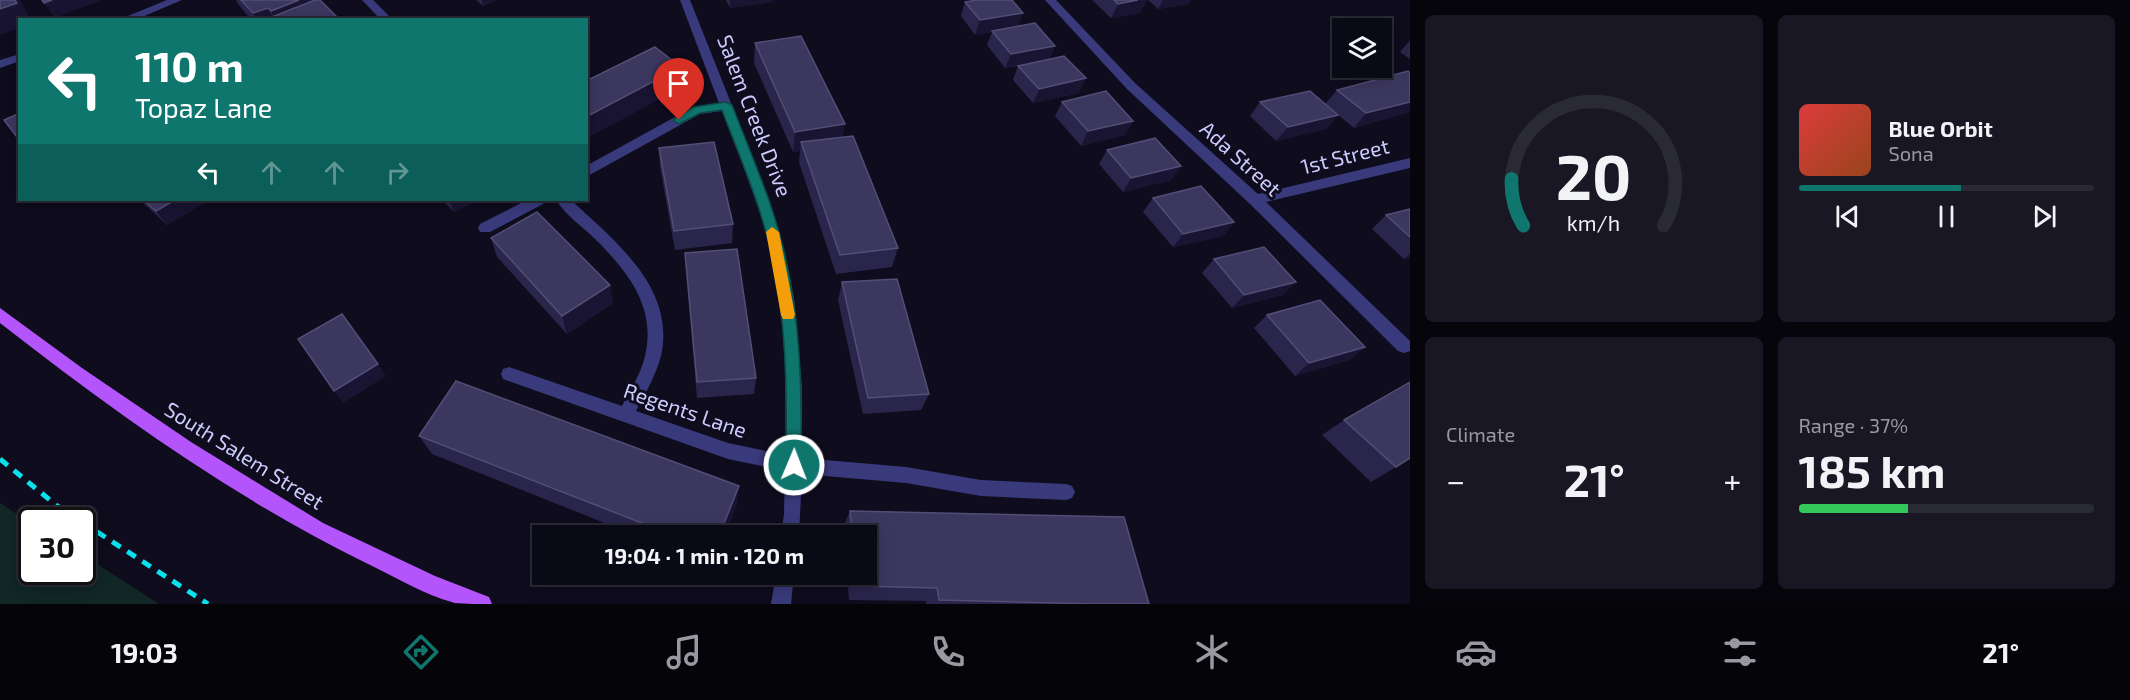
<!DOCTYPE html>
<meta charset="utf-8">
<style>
body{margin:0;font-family:"Exo 2",sans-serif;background:#181723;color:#f1f3f6;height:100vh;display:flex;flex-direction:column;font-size:22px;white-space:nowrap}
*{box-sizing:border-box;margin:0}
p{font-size:20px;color:#999aa1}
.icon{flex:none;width:33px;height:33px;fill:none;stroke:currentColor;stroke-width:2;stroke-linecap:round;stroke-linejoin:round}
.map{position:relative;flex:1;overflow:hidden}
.sheet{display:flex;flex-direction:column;gap:15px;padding:15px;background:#06050c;width:720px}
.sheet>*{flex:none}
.hud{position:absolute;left:18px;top:18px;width:570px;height:183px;border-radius:0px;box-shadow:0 3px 15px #0003,0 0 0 2px #2a2a35;background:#0f766e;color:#fff;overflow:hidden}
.controls{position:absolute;left:1332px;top:18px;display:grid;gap:12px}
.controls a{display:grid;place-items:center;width:60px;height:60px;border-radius:0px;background:#0a0916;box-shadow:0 3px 15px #0003,0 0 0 2px #2a2a35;font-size:30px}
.speed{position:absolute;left:18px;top:507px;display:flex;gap:12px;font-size:30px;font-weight:700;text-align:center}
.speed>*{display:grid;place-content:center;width:78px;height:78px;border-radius:50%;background:#0a0916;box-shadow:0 3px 15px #0003,0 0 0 2px #2a2a35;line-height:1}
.speed .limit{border:3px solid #111;border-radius:9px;background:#fff;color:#111}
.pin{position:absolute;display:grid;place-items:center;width:51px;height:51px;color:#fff;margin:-62px -26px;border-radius:50% 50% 50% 0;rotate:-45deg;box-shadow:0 0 6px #0007}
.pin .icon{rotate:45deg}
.me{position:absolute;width:66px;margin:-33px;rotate:1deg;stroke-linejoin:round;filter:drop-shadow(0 0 4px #0008)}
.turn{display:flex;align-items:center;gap:21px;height:126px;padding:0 18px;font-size:27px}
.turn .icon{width:78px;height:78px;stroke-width:2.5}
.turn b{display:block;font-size:42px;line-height:51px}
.lanes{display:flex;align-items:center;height:57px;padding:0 18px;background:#0003;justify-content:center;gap:30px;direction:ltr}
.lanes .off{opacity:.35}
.big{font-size:45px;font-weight:700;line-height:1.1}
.sheet .tile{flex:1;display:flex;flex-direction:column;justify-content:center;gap:9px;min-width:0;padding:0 21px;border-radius:9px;background:#181723}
.sheet .dial{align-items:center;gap:0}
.dial svg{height:156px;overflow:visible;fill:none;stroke:#2a2a35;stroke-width:7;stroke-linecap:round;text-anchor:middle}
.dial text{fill:#f1f3f6;stroke:none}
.song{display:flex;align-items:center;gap:18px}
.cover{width:72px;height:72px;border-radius:9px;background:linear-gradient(135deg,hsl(0 70% 55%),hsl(20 70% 35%))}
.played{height:6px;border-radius:3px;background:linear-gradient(90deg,#0f766e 55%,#2a2a35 55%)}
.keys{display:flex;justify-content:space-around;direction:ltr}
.heat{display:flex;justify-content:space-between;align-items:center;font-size:33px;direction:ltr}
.charge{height:9px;border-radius:4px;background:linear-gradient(90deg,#34c759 37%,#2a2a35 0)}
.sheet .tiles{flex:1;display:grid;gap:15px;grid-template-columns:repeat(2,1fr)}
.trip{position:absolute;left:532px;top:525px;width:345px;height:60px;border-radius:0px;background:#0a0916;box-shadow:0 3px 15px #0003,0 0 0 2px #2a2a35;font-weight:700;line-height:60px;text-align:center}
.menu{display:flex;height:96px;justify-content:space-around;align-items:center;background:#040409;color:#999aa1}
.menu .icon{width:42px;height:42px}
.menu .active{color:#0f766e}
.menu b{font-size:27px;color:#f1f3f6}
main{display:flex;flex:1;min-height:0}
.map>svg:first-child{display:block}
.green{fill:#102725}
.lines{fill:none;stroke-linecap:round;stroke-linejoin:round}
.minor{fill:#393a7b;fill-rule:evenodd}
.major{fill:#b355fa;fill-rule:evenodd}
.rail{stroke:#08e2ec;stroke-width:5;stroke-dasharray:10 8;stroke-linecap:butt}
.wall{fill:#2a254b}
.shaded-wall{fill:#181431}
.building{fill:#3c375e;stroke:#524e77;stroke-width:1.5}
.route{fill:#0f766e;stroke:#0a4d48;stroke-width:1.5}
.slow{fill:#f59e0b}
.labels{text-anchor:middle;stroke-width:6;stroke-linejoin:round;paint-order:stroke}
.street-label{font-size:21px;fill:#cdcafd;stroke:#0e0c1d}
</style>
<main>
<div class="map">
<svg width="1410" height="604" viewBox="0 0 1410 604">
<rect width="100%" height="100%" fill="#0e0c1d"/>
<path class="green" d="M0 503 31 523 32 572H82L83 555 159 604H0Z"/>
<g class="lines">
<g class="minor">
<path d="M167 0H182L135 20H118Z"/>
<path d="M362 0H373L393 20H381Z"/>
<path d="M680 0H690L770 201 783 247 794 298 802 388V458L906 467 981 480 1066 484 1072 486 1075 492 1072 498 1066 500 981 496 906 483 802 474 799 536H781L784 514 785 471 728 459 503 379 501 374 503 369 509 367 622 406C630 390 641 374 645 356 657 306 626 269 592 236 580 225 565 214 556 200H571C615 241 676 288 661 356 656 375 645 394 636 411L728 443 785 455C786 403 786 351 780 299 772 234 745 172 722 111L700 114 586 177V166L693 107 719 103Z"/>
<path d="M1045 0H1056L1135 83 1258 194 1410 158V168L1266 202 1410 341V351L1404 353 1398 351 1250 204 1127 89Z"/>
<path d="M20 54V61L0 68V60Z"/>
<path d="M527 200H545L543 204 490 232H480L478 228 480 224Z"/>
<path d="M776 574H794L791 604H771Z"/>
</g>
<path class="major" d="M0 308 82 368 191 442 323 523 435 576 489 597 492 604C480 604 466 604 455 603 424 595 394 576 364 562 234 498 114 412 0 323Z"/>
<g class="rail">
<path d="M0 459 56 505 80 520"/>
<path d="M82 522 208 604"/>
</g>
</g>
<g class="wall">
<path d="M236 0H320L340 20H251L238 4Z"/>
<path d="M476 0H497L483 6Z"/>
<path d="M726 0H773V2L730 8Z"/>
<path d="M1092 0H1147L1140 13 1111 18Z"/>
<path d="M1148 0H1191L1189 4 1158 9Z"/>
<path d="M965 2 1018 26 1055 46 1049 59 1079 93 1033 103 1013 80 1018 66 1005 68 987 45 992 32 975 35 961 16Z"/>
<path d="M1410 40V59L1400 52Z"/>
<path d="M755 43 843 137 898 248 892 267 836 274 799 162 800 151 793 152 754 63Z"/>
<path d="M1410 73V112L1354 128 1325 104 1337 90Z"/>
<path d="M1062 102 1133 121 1125 135 1081 146 1055 116Z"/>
<path d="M1260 102 1338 115 1326 129 1276 141 1250 116Z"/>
<path d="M659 148 733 224 732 243 675 250 660 167Z"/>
<path d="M1107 150 1181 166 1171 180 1123 192 1099 164Z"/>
<path d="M1153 198 1234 222 1223 236 1173 247 1143 212Z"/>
<path d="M140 200H209L167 225Z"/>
<path d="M442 200H478L454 212Z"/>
<path d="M1410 209V257L1404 259 1372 229 1386 215Z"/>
<path d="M491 238 613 303 567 334 497 257Z"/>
<path d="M685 253 756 378 754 394 697 398 686 272Z"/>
<path d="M1214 259 1283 295 1232 308 1202 273Z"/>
<path d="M842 282 929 394 921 410 863 414 838 300Z"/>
<path d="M1267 315 1365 347 1349 360 1295 376 1254 328Z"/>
<path d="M1344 420 1396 467 1371 482 1322 435Z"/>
<path d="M419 436 737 503 725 536H637L432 454Z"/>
<path d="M850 511 1149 604H926V601L849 600 847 574H867V536H844L843 527Z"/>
</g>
<g class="shaded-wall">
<path d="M15 0H20L31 20H20V28L0 35V9Z"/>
<path d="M52 0H102L55 18 44 3Z"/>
<path d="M299 0H317L274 16 275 20 271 11Z"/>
<path d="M482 0H497L483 6Z"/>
<path d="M730 0H773V2L730 8Z"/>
<path d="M1138 0H1147L1140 13 1111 18 1118 4Z"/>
<path d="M1163 0H1191L1189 4 1158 9Z"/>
<path d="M268 8 274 20H257L253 13Z"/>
<path d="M1023 13 1018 28 992 31V32L975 35 980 20Z"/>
<path d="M1055 46 1048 60 1005 68 1011 54Z"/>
<path d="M681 67 682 87 586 139V117Z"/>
<path d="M1086 78 1079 93 1033 103 1039 89Z"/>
<path d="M1410 102V112L1354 128 1366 113Z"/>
<path d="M1338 115 1326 129 1276 141 1288 127Z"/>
<path d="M1133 121 1125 135 1081 146 1088 131Z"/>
<path d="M845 124 841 144 801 142 800 151 793 152 795 132Z"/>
<path d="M1181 166 1171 180 1123 192 1131 178Z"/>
<path d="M175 200H209L167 225 156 211Z"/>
<path d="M449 200H478L454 212Z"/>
<path d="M1234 222 1223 236 1173 247 1183 234Z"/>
<path d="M1410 254V257L1404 259Z"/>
<path d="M1296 282 1283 295 1232 308 1244 295Z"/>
<path d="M610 285 613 303 567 334 562 316Z"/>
<path d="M1365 347 1349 360 1295 376 1309 363Z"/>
<path d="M378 364 386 376 343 403 334 391Z"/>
<path d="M739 486 737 503 725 536H719Z"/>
</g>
<g class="building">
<path d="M0 0H15L17 3 0 9Z"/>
<path d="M42 0H52L44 3Z"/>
<path d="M241 0H299L271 11 268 8 253 13Z"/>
<path d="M315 0H320L340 20H277L274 16Z"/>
<path d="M977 0H1012L1023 13 980 20 965 2Z"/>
<path d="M1114 0H1138L1118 4Z"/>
<path d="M1035 23 1055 46 1011 54 992 31Z"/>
<path d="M801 36 845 124 795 132 755 43Z"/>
<path d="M655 47 681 67 586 117V81Z"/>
<path d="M1064 56 1086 78 1039 89 1018 66Z"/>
<path d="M1408 71 1410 73V102L1366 113 1337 90Z"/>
<path d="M1106 91 1133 121 1088 131 1062 102Z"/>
<path d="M1310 91 1338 115 1288 127 1260 102Z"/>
<path d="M20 113V141L4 120Z"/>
<path d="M853 136 898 248 840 255 801 142Z"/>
<path d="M1155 138 1181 166 1131 178 1107 150Z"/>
<path d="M714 142 733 224 674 231 659 148Z"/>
<path d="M1201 186 1234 222 1183 234 1153 198Z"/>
<path d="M143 200H175L156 211Z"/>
<path d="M1410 209V237L1386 215Z"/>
<path d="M537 212 610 285 562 316 491 238Z"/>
<path d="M1264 247 1296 282 1244 295 1214 259Z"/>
<path d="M737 249 756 378 697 382 685 253Z"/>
<path d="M897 279 929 394 868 398 842 282Z"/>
<path d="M1320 300 1365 347 1309 363 1267 315Z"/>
<path d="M342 314 378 364 334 391 298 339Z"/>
<path d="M456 381 739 486 719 536H675L419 436Z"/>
<path d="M1410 382V458L1396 467 1344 420Z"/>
<path d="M850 511 1124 517 1149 604H1096L939 600 937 588 856 586 855 574H867V536H852Z"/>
</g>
<path class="route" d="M726 102 732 105C750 152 771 199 783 247 801 319 802 392 801 465L799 470 794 473 788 470 786 465C787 392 787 319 770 248 759 200 739 155 722 110L700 113 679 124 673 120 694 107Z"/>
<path class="slow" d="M772 227 779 232 795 315 793 319H783L781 315 766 232Z"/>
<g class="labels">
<g class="street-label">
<text transform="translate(754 116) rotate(69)" y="7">Salem Creek Drive</text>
<text transform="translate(1345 157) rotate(-14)" y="7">1st Street</text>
<text transform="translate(1240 159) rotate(42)" y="7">Ada Street</text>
<text transform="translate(685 411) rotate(19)" y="7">Regents Lane</text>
<text transform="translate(244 456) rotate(32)" y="7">South Salem Street</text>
</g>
</g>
</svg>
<div class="controls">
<a><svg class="icon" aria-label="layers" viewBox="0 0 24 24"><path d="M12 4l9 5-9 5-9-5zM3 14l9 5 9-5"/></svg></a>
</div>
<div class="speed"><div class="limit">30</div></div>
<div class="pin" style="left:679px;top:120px;background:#d93025"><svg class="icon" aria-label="arrive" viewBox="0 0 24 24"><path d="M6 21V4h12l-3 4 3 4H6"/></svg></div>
<svg class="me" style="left:794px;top:465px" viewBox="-20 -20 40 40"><circle r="17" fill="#0f766e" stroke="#fff" stroke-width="3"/><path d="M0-11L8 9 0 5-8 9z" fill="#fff"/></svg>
<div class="trip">19:04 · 1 min · 120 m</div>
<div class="hud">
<div class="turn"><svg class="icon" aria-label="left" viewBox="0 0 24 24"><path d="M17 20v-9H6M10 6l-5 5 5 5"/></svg><div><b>110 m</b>Topaz Lane</div></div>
<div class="lanes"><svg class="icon" aria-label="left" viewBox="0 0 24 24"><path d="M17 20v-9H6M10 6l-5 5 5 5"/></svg><svg class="icon off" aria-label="ahead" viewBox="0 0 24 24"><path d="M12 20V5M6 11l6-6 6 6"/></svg><svg class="icon off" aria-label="ahead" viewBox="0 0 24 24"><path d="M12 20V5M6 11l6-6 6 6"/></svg><svg class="icon off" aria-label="right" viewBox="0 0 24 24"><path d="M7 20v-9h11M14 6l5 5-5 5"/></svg></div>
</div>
</div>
<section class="sheet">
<div class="tiles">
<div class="tile dial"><svg viewBox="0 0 100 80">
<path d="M14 69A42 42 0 1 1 86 69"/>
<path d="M14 69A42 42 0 0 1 8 45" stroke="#0f766e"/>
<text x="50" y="56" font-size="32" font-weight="700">20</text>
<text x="50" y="72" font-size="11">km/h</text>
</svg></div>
<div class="tile">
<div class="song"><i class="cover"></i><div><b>Blue Orbit</b><p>Sona</p></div></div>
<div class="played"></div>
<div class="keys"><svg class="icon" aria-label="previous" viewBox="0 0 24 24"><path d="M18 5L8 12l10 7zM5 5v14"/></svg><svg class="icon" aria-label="pause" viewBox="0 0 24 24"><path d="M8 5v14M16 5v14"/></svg><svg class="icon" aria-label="next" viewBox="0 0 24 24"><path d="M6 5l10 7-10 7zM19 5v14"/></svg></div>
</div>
<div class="tile"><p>Climate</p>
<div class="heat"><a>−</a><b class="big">21°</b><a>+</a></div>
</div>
<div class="tile"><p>Range · 37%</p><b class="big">185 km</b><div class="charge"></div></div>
</div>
</section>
</main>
<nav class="menu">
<b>19:03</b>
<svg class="icon active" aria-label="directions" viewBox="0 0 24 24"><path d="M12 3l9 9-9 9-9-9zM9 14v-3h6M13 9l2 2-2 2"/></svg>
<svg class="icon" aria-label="music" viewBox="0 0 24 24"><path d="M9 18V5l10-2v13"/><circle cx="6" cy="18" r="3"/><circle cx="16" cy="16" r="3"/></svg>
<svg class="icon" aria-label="phone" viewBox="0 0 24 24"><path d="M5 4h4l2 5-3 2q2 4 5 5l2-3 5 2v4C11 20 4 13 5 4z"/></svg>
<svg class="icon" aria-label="climate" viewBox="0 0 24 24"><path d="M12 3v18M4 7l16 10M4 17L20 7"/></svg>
<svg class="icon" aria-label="car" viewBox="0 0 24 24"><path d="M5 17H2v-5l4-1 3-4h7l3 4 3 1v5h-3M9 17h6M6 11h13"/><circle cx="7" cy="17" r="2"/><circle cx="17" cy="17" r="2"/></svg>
<svg class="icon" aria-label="filters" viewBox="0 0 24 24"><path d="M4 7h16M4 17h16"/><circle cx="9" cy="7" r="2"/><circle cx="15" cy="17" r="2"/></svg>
<b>21°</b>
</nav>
